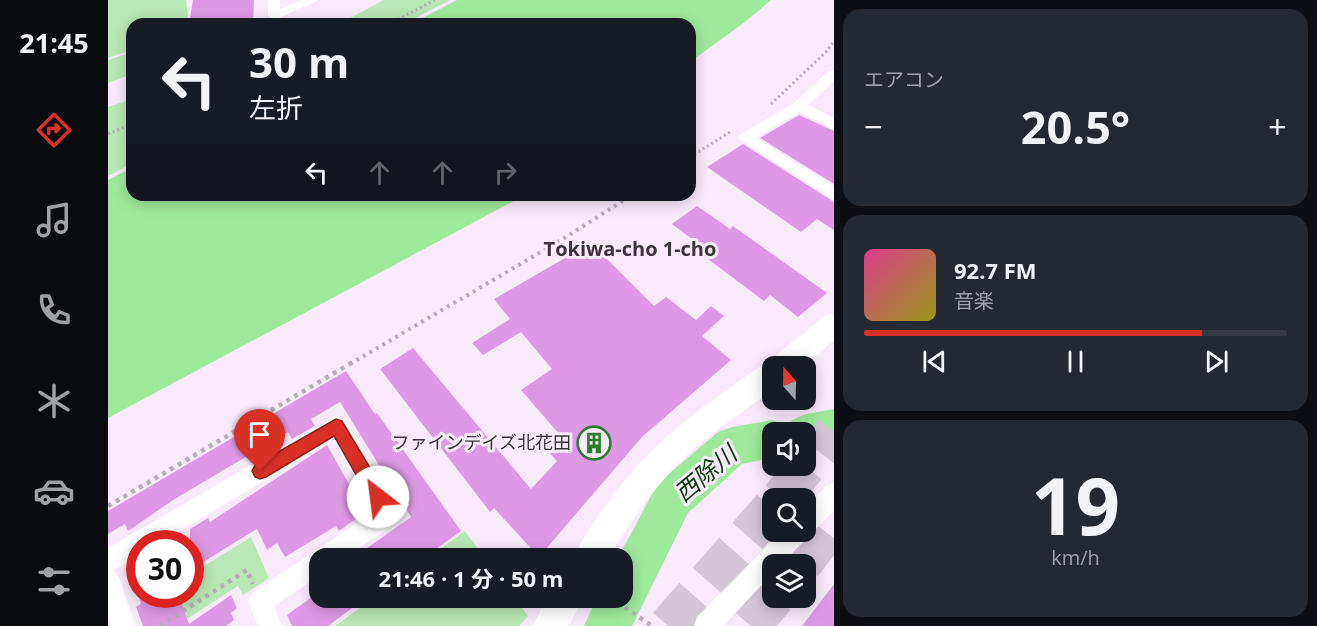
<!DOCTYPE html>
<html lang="ja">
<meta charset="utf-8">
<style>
body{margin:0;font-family:"Open Sans","Noto Sans JP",sans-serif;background:#242831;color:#f1f3f6;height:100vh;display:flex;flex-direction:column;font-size:22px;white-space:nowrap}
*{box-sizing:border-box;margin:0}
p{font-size:20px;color:#9ea1a6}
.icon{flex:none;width:33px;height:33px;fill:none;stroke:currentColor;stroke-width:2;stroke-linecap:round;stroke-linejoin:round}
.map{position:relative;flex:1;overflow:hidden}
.side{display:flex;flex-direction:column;gap:9px;padding:9px;background:#0d0f14;width:483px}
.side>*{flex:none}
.guide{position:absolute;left:18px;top:18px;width:570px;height:183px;border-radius:18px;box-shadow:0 3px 15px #0003;background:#171b24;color:#f1f3f6;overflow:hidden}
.needle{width:39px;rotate:340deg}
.controls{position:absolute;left:654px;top:356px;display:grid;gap:12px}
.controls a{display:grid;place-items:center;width:54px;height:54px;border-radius:12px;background:#171b24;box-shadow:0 3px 15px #0003;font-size:30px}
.speed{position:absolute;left:18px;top:530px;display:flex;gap:12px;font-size:30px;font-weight:700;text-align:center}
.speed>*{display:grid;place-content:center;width:78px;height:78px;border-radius:50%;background:#171b24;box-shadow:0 3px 15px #0003;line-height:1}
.speed .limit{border:9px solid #d22;background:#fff;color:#111}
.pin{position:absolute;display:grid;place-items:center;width:51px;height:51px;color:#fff;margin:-62px -26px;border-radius:50% 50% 50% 0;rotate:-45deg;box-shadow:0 0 6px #0007}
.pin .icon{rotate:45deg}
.me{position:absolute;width:66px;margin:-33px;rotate:330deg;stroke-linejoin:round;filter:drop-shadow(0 0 4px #0008)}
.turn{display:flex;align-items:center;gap:21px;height:126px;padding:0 24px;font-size:27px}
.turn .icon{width:78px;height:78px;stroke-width:2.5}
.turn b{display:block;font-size:42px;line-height:51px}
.lanes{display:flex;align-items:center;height:57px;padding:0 24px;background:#0003;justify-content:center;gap:30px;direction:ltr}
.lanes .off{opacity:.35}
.big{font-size:45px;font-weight:700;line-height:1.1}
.side .tile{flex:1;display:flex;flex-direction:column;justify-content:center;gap:9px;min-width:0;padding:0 21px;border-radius:18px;background:#242831}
.side .dial{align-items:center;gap:0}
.dial b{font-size:78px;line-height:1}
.song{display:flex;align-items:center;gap:18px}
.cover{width:72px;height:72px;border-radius:9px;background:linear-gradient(135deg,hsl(330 70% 55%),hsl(60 70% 35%))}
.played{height:6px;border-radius:3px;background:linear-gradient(90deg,#d93025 80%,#363941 80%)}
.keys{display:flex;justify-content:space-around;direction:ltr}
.heat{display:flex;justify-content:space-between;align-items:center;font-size:33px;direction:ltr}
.trip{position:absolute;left:201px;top:548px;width:324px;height:60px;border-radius:18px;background:#171b24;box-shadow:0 3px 15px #0003;font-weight:700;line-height:60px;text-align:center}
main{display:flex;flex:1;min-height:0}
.dock{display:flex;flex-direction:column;width:108px;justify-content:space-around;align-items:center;background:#090b0e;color:#9ea1a6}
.dock .icon{width:42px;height:42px}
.dock .active{color:#d93025}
.dock b{font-size:27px;color:#f1f3f6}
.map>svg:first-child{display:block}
.green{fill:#b8e8b5}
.water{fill:#9fe99c}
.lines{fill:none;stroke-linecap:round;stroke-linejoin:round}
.river{fill:#9fe99c;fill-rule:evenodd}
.building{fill:#dd99e5}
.highway-tunnel{stroke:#d3c6d5;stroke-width:40;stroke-dasharray:40 20;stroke-linecap:butt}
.path-far2{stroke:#b8acba;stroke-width:3;stroke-dasharray:2 3;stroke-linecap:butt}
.path-far1{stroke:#b8acba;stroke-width:4;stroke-dasharray:3 4.5;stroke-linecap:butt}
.path{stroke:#b8acba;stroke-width:4.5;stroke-dasharray:4 5;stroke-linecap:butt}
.street{fill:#fff;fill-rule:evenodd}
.secondary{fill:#fff;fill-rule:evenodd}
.route{fill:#d93025;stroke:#8d1f18;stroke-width:1.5}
.labels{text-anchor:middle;stroke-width:6;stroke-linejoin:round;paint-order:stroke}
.poi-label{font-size:18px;fill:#3a343b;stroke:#f9eafb;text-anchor:end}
.neighbourhood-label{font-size:20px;font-weight:bold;fill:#3a343b;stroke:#f9eafb}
.near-water-label{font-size:24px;font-style:italic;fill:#073c0a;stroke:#f9eafb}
</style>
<main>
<nav class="dock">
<b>21:45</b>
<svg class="icon active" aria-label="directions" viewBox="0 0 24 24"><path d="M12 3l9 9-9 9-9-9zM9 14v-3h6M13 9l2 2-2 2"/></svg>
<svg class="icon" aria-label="music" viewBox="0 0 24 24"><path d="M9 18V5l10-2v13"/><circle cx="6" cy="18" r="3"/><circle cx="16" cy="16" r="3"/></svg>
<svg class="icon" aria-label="phone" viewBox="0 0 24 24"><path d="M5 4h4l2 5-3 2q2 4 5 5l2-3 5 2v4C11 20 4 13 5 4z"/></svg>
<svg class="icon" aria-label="climate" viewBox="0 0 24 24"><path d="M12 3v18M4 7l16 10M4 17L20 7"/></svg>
<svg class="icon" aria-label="car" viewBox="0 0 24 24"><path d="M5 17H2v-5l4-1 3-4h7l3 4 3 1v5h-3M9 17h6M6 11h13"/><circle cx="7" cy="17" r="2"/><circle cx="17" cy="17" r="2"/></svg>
<svg class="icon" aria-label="filters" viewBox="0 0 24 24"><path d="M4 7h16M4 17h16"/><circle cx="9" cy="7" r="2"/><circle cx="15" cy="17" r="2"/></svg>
</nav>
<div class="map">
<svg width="726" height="626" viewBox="0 0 726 626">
<rect width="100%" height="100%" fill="#f9eafb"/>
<g class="green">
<path d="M0 0H78L81 24H24V50L0 58Z"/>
<path d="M276 0H342L296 24H231Z"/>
<path d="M24 52V74L0 83V60Z"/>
<path d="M24 99V163L0 176V107Z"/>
<path d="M357 531 377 558H320Z"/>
<path d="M143 537 161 578 135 595 130 586 68 626H38L76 602 73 594H82L83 574Z"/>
<path d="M267 597H406L420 616 411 626H227Z"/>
</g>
<g class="water">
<path d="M349 0H663L637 22 582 62V24H303Z"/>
<path d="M24 168V195H413L404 202 0 418V180Z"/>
</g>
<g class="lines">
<path class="river" d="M726 409V447L698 452V432H664V458L634 464 580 513 524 626H476L489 597H514V558H510L550 483 610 432 624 427 664 420 678 425 680 430 684 420 698 414Z"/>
</g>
<g class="building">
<path d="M85 0H146L145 24H81Z"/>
<path d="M691 115 726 131V184L652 138Z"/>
<path d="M635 144 726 202V230L709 219 693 232 599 167Z"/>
<path d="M589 206 622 229 625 226 719 293 690 317 662 295 656 301 596 256 601 252 564 224Z"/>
<path d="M483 243 546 306 558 297 588 320 603 306 616 316 594 336 623 360 534 437 431 557 386 508 382 512 272 369 305 348 423 489 449 461 437 448 452 435 413 390 444 369 413 332 375 355 364 343 402 319 386 299Z"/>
<path d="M238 371 267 414 269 413 353 531 316 558H245L303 517 232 402 203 419 207 426 184 439 180 432 65 500 20 531 17 524 0 534V511Z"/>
<path d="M219 445 247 495 259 511 231 531 228 526 177 557 169 543 159 550 149 529 82 570V529L100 518 102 522Z"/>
<path d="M726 584V626H694Z"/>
<path d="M30 594H70L81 624 123 595 129 608 123 613 126 620 118 626H35L28 607 33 604Z"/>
<path d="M204 597H259L220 626H184L179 615Z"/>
</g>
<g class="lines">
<g class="highway-tunnel">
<path d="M673 498 726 432"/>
<path d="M694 564 726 523"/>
<path d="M560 626 664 508"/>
<path d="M643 626 667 597"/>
</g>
<g class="path-far2">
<path d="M281 24 327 0"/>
<path d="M663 104 718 52 726 41"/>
<path d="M0 134 24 124"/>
<path d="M582 157 622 132"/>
</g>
<path class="path-far1" d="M242 364 455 239 524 195"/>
<g class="path">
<path d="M0 506 245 362"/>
<path d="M502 597 544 626"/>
<path d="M52 626 139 570 145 584"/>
</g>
<g class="street">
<path d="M160 0H172V9L195 0H211L166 20 160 16Z"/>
<path d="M726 70V81L700 105 726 118V129L691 112 648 138 726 187V200L630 138 632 135 686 103 721 71Z"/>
<path d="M228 416 235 419 289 507 292 515 289 523 236 558H212V575L166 606 174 626H150L140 601 144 593 267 511 225 439 52 543H32V555L6 570 12 579 27 626H3L0 617V548Z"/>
<path d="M726 483V510L706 531 700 533 698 539 674 564H664V574L615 626H586L589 617 674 531H698V508L718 486Z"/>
</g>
<g class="secondary">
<path d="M726 313V340L696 366H664V390C635 412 603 432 576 458 546 487 522 522 501 558H466C473 539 485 523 497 507 543 440 590 411 654 365L664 362 666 357 717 316Z"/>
<path d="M439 597H475L461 626H425Z"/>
</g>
</g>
<path class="route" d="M228 419 234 421 276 491 278 497 276 503 270 505 264 503 226 436 158 477 152 479 147 477 144 471 147 465Z"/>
<defs>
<symbol id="building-ring" viewBox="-11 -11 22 22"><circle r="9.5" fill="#f9eafb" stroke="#2a7f2c" stroke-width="1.5"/><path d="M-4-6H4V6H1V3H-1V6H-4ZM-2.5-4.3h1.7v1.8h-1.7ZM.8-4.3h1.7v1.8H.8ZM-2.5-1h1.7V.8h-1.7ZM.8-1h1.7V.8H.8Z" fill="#2a7f2c"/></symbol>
</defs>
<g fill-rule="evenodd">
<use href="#building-ring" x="467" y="424" width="38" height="38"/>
</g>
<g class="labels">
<g class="poi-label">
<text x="463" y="449">ファインデイズ北花田</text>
</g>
<g class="neighbourhood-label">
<text x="522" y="256">Tokiwa-cho 1-cho</text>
</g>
<g class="near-water-label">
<text transform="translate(598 474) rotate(-40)" y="8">西除川</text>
</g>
</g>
</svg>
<div class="controls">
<a><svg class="needle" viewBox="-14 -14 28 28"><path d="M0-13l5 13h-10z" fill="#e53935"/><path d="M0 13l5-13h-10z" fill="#9ea1a6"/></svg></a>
<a><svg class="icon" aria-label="sound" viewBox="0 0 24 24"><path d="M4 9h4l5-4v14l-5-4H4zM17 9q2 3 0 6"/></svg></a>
<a><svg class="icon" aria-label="search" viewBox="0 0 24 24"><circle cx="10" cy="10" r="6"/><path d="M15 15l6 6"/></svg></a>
<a><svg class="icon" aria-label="layers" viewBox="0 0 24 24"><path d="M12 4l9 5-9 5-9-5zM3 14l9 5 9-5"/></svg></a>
</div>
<div class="speed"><div class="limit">30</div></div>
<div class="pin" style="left:152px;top:471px;background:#d93025"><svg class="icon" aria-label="arrive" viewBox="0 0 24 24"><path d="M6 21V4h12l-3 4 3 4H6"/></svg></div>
<svg class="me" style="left:270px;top:497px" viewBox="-20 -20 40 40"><circle r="19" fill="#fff"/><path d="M0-13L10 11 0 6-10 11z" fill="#d93025"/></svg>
<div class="trip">21:46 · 1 分 · 50 m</div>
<div class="guide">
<div class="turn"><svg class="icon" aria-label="left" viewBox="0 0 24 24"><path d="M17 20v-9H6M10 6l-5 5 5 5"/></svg><div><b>30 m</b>左折</div></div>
<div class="lanes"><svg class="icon" aria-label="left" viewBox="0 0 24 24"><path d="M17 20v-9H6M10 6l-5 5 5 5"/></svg><svg class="icon off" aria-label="ahead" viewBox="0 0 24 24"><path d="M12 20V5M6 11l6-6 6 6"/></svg><svg class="icon off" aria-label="ahead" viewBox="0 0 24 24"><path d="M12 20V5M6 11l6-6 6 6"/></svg><svg class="icon off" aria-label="right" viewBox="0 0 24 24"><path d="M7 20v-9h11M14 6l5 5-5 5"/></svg></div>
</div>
</div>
<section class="side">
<div class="tile"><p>エアコン</p>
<div class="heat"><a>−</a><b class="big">20.5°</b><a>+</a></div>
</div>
<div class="tile">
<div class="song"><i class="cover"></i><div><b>92.7 FM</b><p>音楽</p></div></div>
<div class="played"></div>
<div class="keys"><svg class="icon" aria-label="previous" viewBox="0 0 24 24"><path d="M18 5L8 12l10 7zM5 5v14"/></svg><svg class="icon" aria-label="pause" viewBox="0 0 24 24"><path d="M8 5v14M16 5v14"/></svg><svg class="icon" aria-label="next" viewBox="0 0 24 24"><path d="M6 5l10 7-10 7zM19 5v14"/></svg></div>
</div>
<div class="tile dial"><b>19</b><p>km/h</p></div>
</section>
</main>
